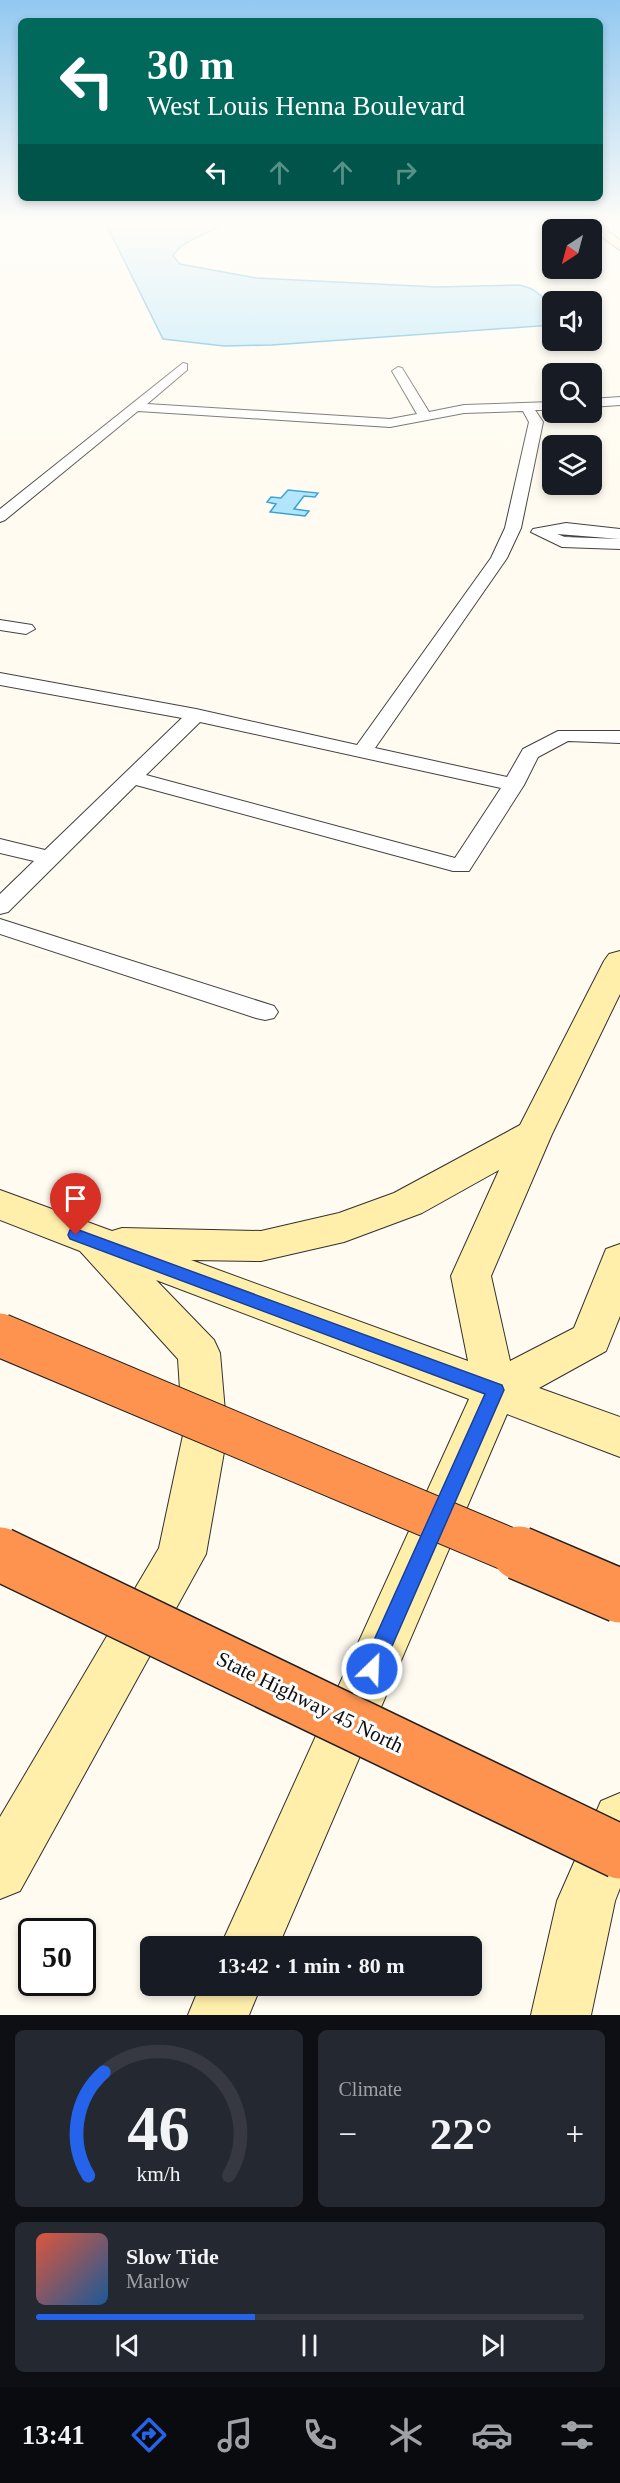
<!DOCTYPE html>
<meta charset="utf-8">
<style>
body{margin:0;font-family:Georgia,serif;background:#242831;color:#f1f3f6;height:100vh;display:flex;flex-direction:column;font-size:22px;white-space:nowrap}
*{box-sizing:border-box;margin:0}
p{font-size:20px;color:#9ea1a6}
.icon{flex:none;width:33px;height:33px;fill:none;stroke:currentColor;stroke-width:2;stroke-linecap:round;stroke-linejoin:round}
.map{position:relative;height:2015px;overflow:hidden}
.side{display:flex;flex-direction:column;gap:15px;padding:15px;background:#0d0f14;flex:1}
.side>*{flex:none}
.guide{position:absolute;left:18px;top:18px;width:585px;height:183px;border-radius:9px;box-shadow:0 3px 9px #0003;background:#00695c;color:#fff;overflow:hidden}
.needle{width:39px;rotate:216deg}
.buttons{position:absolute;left:542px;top:219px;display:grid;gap:12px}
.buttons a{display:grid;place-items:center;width:60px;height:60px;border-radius:9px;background:#171b24;box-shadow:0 3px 9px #0003;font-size:30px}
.speed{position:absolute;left:18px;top:1918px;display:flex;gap:12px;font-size:30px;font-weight:700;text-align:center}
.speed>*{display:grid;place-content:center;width:78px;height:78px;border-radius:50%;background:#171b24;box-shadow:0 3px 9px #0003;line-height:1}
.speed .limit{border:3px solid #111;border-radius:9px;background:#fff;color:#111}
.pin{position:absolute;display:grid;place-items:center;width:51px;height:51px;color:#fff;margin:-62px -26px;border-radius:50% 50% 50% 0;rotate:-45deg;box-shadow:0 0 6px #0007}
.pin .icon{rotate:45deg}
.me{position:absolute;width:66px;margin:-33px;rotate:24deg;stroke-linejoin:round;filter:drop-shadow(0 0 4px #0008)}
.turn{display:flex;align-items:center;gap:21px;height:126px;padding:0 30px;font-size:27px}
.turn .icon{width:78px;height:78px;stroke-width:2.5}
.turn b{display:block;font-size:42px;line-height:51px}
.lanes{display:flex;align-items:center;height:57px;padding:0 30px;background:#0003;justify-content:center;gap:30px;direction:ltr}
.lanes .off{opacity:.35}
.big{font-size:45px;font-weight:800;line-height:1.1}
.side .widget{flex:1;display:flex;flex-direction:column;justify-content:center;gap:9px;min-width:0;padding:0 21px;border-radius:9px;background:#242831}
.side .dial{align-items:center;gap:0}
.dial svg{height:156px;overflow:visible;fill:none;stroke:#363941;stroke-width:7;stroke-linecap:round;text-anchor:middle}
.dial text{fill:#f1f3f6;stroke:none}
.song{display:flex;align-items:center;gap:18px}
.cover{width:72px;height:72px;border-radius:9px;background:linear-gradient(135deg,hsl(10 70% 55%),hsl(210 70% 35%))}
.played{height:6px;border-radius:3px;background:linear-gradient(90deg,#2563eb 40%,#363941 40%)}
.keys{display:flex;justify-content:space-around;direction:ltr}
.heat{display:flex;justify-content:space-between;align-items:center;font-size:33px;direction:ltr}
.side .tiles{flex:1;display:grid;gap:15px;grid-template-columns:1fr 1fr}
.widget:last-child{grid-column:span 2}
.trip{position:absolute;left:140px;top:1936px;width:342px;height:60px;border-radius:9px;background:#171b24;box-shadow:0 3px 9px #0003;font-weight:800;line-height:60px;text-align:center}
.menu{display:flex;height:96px;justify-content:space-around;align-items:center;background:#090b0e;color:#9ea1a6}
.menu .icon{width:42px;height:42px}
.menu .on{color:#2563eb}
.menu b{font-size:27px;color:#f1f3f6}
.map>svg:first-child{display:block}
.water{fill:#b1e5fb;stroke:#32a2d7;stroke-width:1.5}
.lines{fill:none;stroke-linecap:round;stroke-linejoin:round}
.service-casing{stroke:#424242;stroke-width:2}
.secondary-casing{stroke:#313131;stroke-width:2}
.service{fill:#fff;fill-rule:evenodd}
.secondary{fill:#ffefab;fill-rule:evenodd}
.motorway-bridge-far1-casing{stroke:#202020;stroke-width:45;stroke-linecap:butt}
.motorway-bridge-casing{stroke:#202020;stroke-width:56;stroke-linecap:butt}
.motorway-bridge-far1{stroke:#fe924f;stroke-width:43}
.motorway-bridge{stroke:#fe924f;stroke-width:53}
.route{fill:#2563eb;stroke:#184099;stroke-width:1.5}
.labels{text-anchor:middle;stroke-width:6;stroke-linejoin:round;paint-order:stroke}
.near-street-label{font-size:21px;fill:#0f0f0f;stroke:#fff}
</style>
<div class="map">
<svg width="620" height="2015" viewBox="0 0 620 2015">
<rect width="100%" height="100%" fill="#fffbf0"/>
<g class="water">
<path d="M107 226H220C206 235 181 241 173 256L180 264 256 278 437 287 520 285 532 289 552 304V325L272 345 224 346 163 339Z"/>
<path d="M288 490 318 493 315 497 304 496 294 509 309 511 305 516 270 512 276 504 267 502 271 497 281 498Z"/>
</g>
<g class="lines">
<defs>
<g id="service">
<path d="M183 363 187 364V370L147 404 390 419 417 414 392 371 398 367 402 368 429 412 464 405 552 402V410H535L543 422 521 528 507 558 375 748 507 777 523 749 558 731H620V743L568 741 538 757 524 785 469 871H453L136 785 8 912 0 914V894L34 861 0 853V839L45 850 182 718 0 685V673L196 709 357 745 491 558 505 528 529 422 523 411 464 413 390 427 138 411 5 520 0 522V509ZM200 722 501 788 455 858 146 775Z"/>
<path d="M620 397V405L591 407V399Z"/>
<path d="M566 523 620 529V539L557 534 565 537 620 539V549L562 547 531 532 533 529Z"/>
<path d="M0 620 32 625 35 629 26 634 0 630Z"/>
<path d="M0 919 274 1006 278 1012 274 1018 265 1020 256 1018 0 934Z"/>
</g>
<g id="secondary">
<path d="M587 226H600L620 240V250Z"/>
<path d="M620 951V994L552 1134 491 1276 510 1361 574 1328 606 1249 620 1244V1316L606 1351 539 1388 620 1417V1457L507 1414 278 1947H220L469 1399 156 1280 214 1340 220 1353 227 1435 206 1554 20 1891 0 1899V1817L159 1548 183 1435 178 1359 80 1251 0 1220V1190L112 1231 122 1228 261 1231 339 1213 394 1193 520 1125 604 961 609 954ZM499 1170 451 1276 468 1361 191 1260 261 1261 344 1242 422 1213Z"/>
<path d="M620 1793V1888L615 1901 591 2015H531L557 1901 601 1801Z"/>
<path d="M200 1986H261L249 2015H188Z"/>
</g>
</defs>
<use href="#service" class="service-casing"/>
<use href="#secondary" class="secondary-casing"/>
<use href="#service" class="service"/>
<use href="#secondary" class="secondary"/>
<defs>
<path id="motorway-bridge-far1" d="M0 1335 522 1555"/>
<g id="motorway-bridge">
<path d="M519 1553 620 1596"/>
<path d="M0 1554 620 1852"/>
</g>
</defs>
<use href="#motorway-bridge-far1" class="motorway-bridge-far1-casing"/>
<use href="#motorway-bridge" class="motorway-bridge-casing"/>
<use href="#motorway-bridge-far1" class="motorway-bridge-far1"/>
<use href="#motorway-bridge" class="motorway-bridge"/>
</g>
<linearGradient id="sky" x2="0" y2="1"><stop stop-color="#92c8f0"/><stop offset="0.44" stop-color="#fffdf8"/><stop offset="1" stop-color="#fffdf8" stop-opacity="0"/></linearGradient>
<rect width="620" height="508" fill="url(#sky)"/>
<path class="route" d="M76 1229 502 1385 504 1390 379 1676 372 1679 365 1676 361 1669 485 1394 70 1239 68 1235 70 1230Z"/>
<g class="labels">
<g class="near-street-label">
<text transform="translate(310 1702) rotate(26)" y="7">State Highway 45 North</text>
</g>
</g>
</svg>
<div class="buttons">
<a><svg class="needle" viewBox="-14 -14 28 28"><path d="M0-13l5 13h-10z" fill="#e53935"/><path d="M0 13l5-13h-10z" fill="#9ea1a6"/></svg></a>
<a><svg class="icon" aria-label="sound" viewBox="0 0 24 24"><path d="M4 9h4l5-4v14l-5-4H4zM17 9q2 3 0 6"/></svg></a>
<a><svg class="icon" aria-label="search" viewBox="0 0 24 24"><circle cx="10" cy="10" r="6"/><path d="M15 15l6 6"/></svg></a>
<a><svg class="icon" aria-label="layers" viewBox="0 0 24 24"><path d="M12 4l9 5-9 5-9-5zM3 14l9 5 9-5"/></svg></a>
</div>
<div class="speed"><div class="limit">50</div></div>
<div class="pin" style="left:76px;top:1235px;background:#d93025"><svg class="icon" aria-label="arrive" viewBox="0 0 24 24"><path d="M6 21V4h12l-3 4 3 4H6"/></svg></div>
<svg class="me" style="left:372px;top:1669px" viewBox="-20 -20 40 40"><circle r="17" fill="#2563eb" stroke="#fff" stroke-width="3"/><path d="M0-11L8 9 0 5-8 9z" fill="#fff"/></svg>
<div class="trip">13:42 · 1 min · 80 m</div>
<div class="guide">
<div class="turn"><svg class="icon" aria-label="left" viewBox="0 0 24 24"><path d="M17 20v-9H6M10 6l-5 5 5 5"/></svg><div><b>30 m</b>West Louis Henna Boulevard</div></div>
<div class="lanes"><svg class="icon" aria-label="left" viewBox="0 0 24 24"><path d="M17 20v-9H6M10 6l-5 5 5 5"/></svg><svg class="icon off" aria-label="ahead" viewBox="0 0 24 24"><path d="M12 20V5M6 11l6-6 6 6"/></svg><svg class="icon off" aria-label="ahead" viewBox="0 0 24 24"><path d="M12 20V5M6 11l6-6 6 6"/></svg><svg class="icon off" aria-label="right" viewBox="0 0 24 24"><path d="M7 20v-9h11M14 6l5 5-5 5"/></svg></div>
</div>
</div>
<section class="side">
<div class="tiles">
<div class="widget dial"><svg viewBox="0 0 100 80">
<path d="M14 69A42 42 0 1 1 86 69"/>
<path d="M14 69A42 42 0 0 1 22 16" stroke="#2563eb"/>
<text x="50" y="56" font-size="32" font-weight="700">46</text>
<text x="50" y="72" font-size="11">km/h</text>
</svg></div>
<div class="widget"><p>Climate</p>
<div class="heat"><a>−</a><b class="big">22°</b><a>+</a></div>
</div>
<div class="widget">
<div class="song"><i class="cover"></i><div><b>Slow Tide</b><p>Marlow</p></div></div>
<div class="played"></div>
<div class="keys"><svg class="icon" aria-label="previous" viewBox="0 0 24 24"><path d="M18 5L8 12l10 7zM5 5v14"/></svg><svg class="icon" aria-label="pause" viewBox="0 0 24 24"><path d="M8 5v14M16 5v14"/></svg><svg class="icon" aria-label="next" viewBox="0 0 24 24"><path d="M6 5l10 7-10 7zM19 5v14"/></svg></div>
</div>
</div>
</section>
<nav class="menu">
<b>13:41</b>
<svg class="icon on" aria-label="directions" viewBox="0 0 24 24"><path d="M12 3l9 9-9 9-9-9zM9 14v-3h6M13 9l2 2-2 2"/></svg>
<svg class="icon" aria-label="music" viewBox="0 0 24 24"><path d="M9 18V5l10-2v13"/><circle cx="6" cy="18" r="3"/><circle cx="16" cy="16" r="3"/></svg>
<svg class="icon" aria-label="phone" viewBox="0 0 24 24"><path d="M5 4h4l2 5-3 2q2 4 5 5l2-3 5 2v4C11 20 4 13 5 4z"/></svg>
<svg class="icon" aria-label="climate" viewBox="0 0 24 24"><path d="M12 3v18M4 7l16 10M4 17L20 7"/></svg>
<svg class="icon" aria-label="car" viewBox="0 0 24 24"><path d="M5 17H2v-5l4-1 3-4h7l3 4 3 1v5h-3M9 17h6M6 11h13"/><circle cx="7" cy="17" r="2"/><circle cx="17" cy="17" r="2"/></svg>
<svg class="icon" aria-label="filters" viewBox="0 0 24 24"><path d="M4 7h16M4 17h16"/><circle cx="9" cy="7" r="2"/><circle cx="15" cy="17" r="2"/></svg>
</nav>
